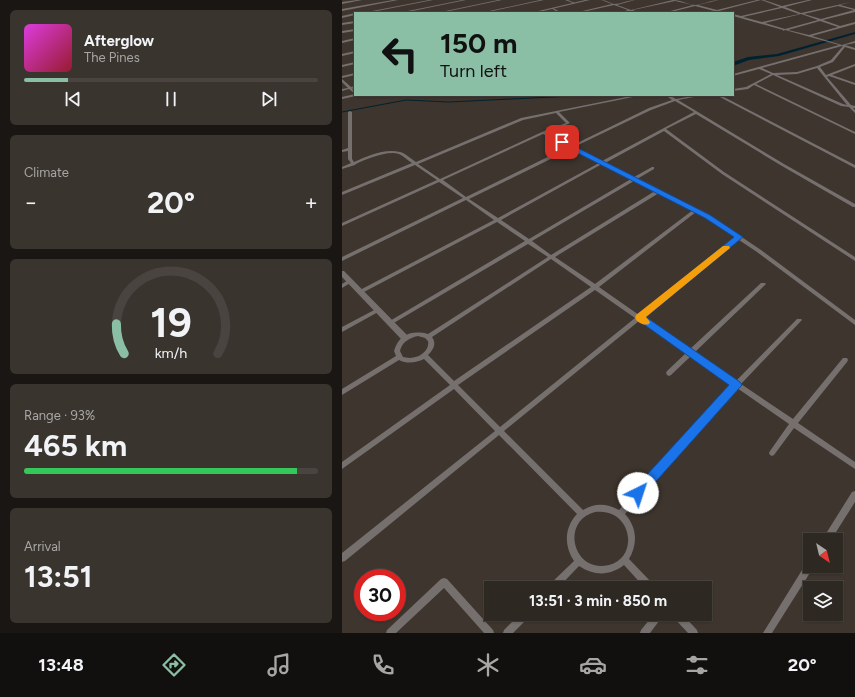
<!DOCTYPE html>
<meta charset="utf-8">
<style>
body{margin:0;font-family:Figtree,sans-serif;background:#3a342f;color:#f1f3f6;height:100vh;display:flex;flex-direction:column;font-size:15px;white-space:nowrap}
*{box-sizing:border-box;margin:0}
p{font-size:13px;color:#a7a6a5}
.icon{flex:none;width:22px;height:22px;fill:none;stroke:currentColor;stroke-width:2;stroke-linecap:round;stroke-linejoin:round}
.map{position:relative;flex:1;overflow:hidden}
.sheet{display:flex;flex-direction:column;gap:10px;padding:10px;background:#191613;width:342px}
.sheet>*{flex:none}
.top-card{position:absolute;left:12px;top:12px;width:380px;height:84px;border-radius:0px;box-shadow:0 1px 3px #0004,0 0 0 1px #494440;background:#8abfa5;color:#111;overflow:hidden}
.needle{width:26px;rotate:145deg}
.fabs{position:absolute;left:461px;top:533px;display:grid;gap:8px}
.fabs a{display:grid;place-items:center;width:40px;height:40px;border-radius:0px;background:#2e2822;box-shadow:0 1px 3px #0004,0 0 0 1px #494440;font-size:20px}
.speed{position:absolute;left:12px;top:569px;display:flex;gap:8px;font-size:20px;font-weight:700;text-align:center}
.speed>*{display:grid;place-content:center;width:52px;height:52px;border-radius:50%;background:#2e2822;box-shadow:0 1px 3px #0004,0 0 0 1px #494440;line-height:1}
.speed .limit{border:6px solid #d22;background:#fff;color:#111}
.pin{position:absolute;display:grid;place-items:center;width:34px;height:34px;color:#fff;margin:-17px;border-radius:8px;box-shadow:0 2px 6px #0006}
.me{position:absolute;width:44px;margin:-22px;rotate:41deg;stroke-linejoin:round;filter:drop-shadow(0 0 3px #0008)}
.turn{display:flex;align-items:center;gap:14px;height:84px;padding:0 20px;font-size:18px}
.turn .icon{width:52px;height:52px;stroke-width:2.5}
.turn b{display:block;font-size:28px;line-height:34px}
.big{font-size:30px;font-weight:700;line-height:1.1}
.sheet .widget{flex:1;display:flex;flex-direction:column;justify-content:center;gap:6px;min-width:0;padding:0 14px;border-radius:6px;background:#3a342f}
.sheet .dial{align-items:center;gap:0}
.dial svg{height:104px;overflow:visible;fill:none;stroke:#494440;stroke-width:7;stroke-linecap:round;text-anchor:middle}
.dial text{fill:#f1f3f6;stroke:none}
.song{display:flex;align-items:center;gap:12px}
.cover{width:48px;height:48px;border-radius:6px;background:linear-gradient(135deg,hsl(300 70% 55%),hsl(350 70% 35%))}
.played{height:4px;border-radius:2px;background:linear-gradient(90deg,#8abfa5 15%,#494440 15%)}
.keys{display:flex;justify-content:space-around;direction:ltr}
.heat{display:flex;justify-content:space-between;align-items:center;font-size:22px;direction:ltr}
.charge{height:6px;border-radius:3px;background:linear-gradient(90deg,#34c759 93%,#494440 0)}
.trip{position:absolute;left:142px;top:581px;width:228px;height:40px;border-radius:0px;background:#2e2822;box-shadow:0 1px 3px #0004,0 0 0 1px #494440;font-weight:700;line-height:40px;text-align:center}
.menu{display:flex;height:64px;justify-content:space-around;align-items:center;background:#12100e;color:#a7a6a5}
.menu .icon{width:28px;height:28px}
.menu .on{color:#8abfa5}
.menu b{font-size:18px;color:#f1f3f6}
main{display:flex;flex:1;min-height:0}
.map>svg:first-child{display:block}
.lines{fill:none;stroke-linecap:round;stroke-linejoin:round}
.stream{stroke:#002230;stroke-width:1}
.river{fill:#002230;fill-rule:evenodd}
.minor{fill:#756f6e;fill-rule:evenodd}
.tertiary{fill:#756f6e;fill-rule:evenodd}
.route{fill:#1a73e8;stroke:#114b97}
.slow{fill:#f59e0b}
</style>
<main>
<section class="sheet">
<div class="widget">
<div class="song"><i class="cover"></i><div><b>Afterglow</b><p>The Pines</p></div></div>
<div class="played"></div>
<div class="keys"><svg class="icon" aria-label="previous" viewBox="0 0 24 24"><path d="M18 5L8 12l10 7zM5 5v14"/></svg><svg class="icon" aria-label="pause" viewBox="0 0 24 24"><path d="M8 5v14M16 5v14"/></svg><svg class="icon" aria-label="next" viewBox="0 0 24 24"><path d="M6 5l10 7-10 7zM19 5v14"/></svg></div>
</div>
<div class="widget"><p>Climate</p>
<div class="heat"><a>−</a><b class="big">20°</b><a>+</a></div>
</div>
<div class="widget dial"><svg viewBox="0 0 100 80">
<path d="M14 69A42 42 0 1 1 86 69"/>
<path d="M14 69A42 42 0 0 1 8 46" stroke="#8abfa5"/>
<text x="50" y="56" font-size="32" font-weight="700">19</text>
<text x="50" y="72" font-size="11">km/h</text>
</svg></div>
<div class="widget"><p>Range · 93%</p><b class="big">465 km</b><div class="charge"></div></div>
<div class="widget"><p>Arrival</p><b class="big">13:51</b></div>
</section>
<div class="map">
<svg width="513" height="633" viewBox="0 0 513 633">
<rect width="100%" height="100%" fill="#3e352e"/>
<g class="lines">
<path class="stream" d="M0 112 64 100 107 102 253 95"/>
<path class="river" d="M513 32V34L437 56 407 60 391 66V62L406 57 435 54Z"/>
<g class="minor">
<path d="M15 0H20L0 4V2Z"/>
<path d="M51 0H56L0 11V9Z"/>
<path d="M87 0H91L25 13H20Z"/>
<path d="M120 0H124L61 13H56Z"/>
<path d="M156 0H160L98 13H94Z"/>
<path d="M198 0H202L142 13H138Z"/>
<path d="M223 0H226L233 3H231Z"/>
<path d="M259 0C264 0 268 3 272 4 279 4 286 0 293 0L275 5 289 10 331 0C339 0 347 5 354 5 362 4 369 0 377 0L356 5 375 10 415 0H422L440 6 466 0H470L443 7 459 13 509 2 498 5 513 9V12L481 20 498 26 513 22V24L470 36 500 45 513 41V43L503 45 513 48V50L503 47 491 62 478 67 484 75 513 64V66L490 75 513 83V85L487 76 485 77 509 105 513 106V108H511L513 110V113L507 107 499 106 431 75 414 84 513 132V134L412 85 406 89 391 91V89L404 87 429 74 417 69 391 76V74L497 45 443 30 441 31V30L391 16V14L399 16 438 7 419 0 377 11 383 13 375 12 366 13 372 11 353 6 325 13H321L351 5 333 1 291 10 297 13H294L288 11 276 13 286 10 272 5 236 13H232L270 4ZM496 6 512 10 479 19 462 14ZM440 8 457 14 420 22 401 17ZM459 14 476 20 443 29 423 23ZM478 21 496 27 467 35 446 30ZM500 46H501L489 60 475 66 455 72 431 73 420 68ZM475 68 505 105 501 104 435 75 455 74Z"/>
<path d="M209 8H211L220 13H217Z"/>
<path d="M13 13V15L0 18V16Z"/>
<path d="M13 21V23L0 25V23Z"/>
<path d="M13 29V31L0 33V31Z"/>
<path d="M13 38V40L0 43V41Z"/>
<path d="M13 62V64L0 67V65Z"/>
<path d="M13 73V75L0 78V76Z"/>
<path d="M0 79 9 87 13 86V88L10 89 13 91V94L7 89 0 91V89L6 88 0 82Z"/>
<path d="M13 94V95H15L14 96 0 99V97Z"/>
<path d="M294 95H301L217 112 228 123 204 133 229 146 307 108 330 100 323 95H327L334 99 355 95H363L336 100 442 164 513 204V207H511L440 166 354 114 324 129 382 172 513 257V261L380 174 322 131 263 163 292 177 310 167H312V169L295 179 367 215 419 250 513 320V325L415 252 397 240 301 317 348 349 419 283H423L424 284 423 285 353 352 394 381 455 319H459L460 320 459 321 399 384 451 419 501 358H505L506 360 505 362 456 423 513 462V469L452 428 432 455 430 456 428 455 427 453 428 451 447 424 395 388 372 412 283 514C295 527 296 544 287 559L312 585 313 588H303L282 565C268 576 252 576 237 566L216 588H206L207 585 232 561C222 546 222 528 235 514L157 435 3 561 0 562V553L153 431 112 389 0 469V462L108 385 82 359C74 363 65 364 57 360L0 395V389L54 356 52 351C57 334 70 330 86 334L206 257 186 244 50 324H46L45 323 46 322 183 241 155 222 20 293H16L15 292 16 291 152 220 124 200 0 261V257L121 198 97 182 0 226V223L95 180 73 165 0 195V192L70 163C66 161 62 156 57 154 46 150 24 159 14 164L13 165 0 169V167L9 163 6 159V151L0 152V150L6 148V112L8 111 10 112V159L12 162C25 156 43 148 58 152 63 153 69 159 74 162L179 118ZM333 101 352 112 260 161 232 147 309 110ZM214 113 224 123 200 132 98 179 76 164 181 120ZM201 134 226 147 124 197 101 180ZM229 149 257 163 156 218 127 199ZM260 164 289 179 187 239 159 220ZM292 181 313 191 209 255 190 241ZM317 193 351 210 253 284 213 257ZM354 212 363 217 394 237 297 315 257 287ZM209 259 249 287 112 381 86 355C91 350 95 344 90 337ZM253 290 293 318 158 427 116 385ZM297 321 344 353 325 371 324 373 325 375 327 376 329 375 349 356 390 385 368 408 277 510C264 503 253 503 241 510L162 431ZM76 336 83 338 86 341C88 350 78 358 68 358 67 358 61 357 61 357L58 351C60 342 67 338 76 336ZM253 512C290 507 298 557 267 565 231 574 218 521 253 512Z"/>
<path d="M374 95H378L513 165V168Z"/>
<path d="M8 279 10 280 11 281 10 282 0 288V284Z"/>
<path d="M36 308 39 310 38 311 0 332V327Z"/>
<path d="M513 491V502L489 540H480L510 492Z"/>
<path d="M468 561V566H472L471 568 430 633H421L465 562Z"/>
<path d="M102 578 105 579 151 630 152 633H142L102 588 54 633H44L45 630 99 579Z"/>
<path d="M178 614H188L187 617 171 633H161L162 630Z"/>
<path d="M312 614H321L320 617 308 633H298L299 630Z"/>
<path d="M330 614H340L355 630 356 633H346L331 617Z"/>
</g>
<g class="tertiary">
<path d="M243 0H248L193 13H188Z"/>
<path d="M13 51V53L0 56V54Z"/>
<path d="M0 271H2L66 336 67 338 66 340H60L0 277Z"/>
</g>
</g>
<path class="route" d="M218 141H222L368 215 401 237 304 317 398 382 400 385 300 497 296 499 292 497 290 493 292 489 387 385 293 318 392 237 363 218 218 144Z"/>
<path class="slow" d="M381 246H387L388 248 304 317 308 322 307 324C301 326 295 322 293 318L294 315Z"/>
</svg>
<div class="fabs">
<a><svg class="needle" viewBox="-14 -14 28 28"><path d="M0-13l5 13h-10z" fill="#e53935"/><path d="M0 13l5-13h-10z" fill="#a7a6a5"/></svg></a>
<a><svg class="icon" aria-label="layers" viewBox="0 0 24 24"><path d="M12 4l9 5-9 5-9-5zM3 14l9 5 9-5"/></svg></a>
</div>
<div class="speed"><div class="limit">30</div></div>
<div class="pin" style="left:220px;top:142px;background:#d93025"><svg class="icon" aria-label="arrive" viewBox="0 0 24 24"><path d="M6 21V4h12l-3 4 3 4H6"/></svg></div>
<svg class="me" style="left:296px;top:493px" viewBox="-20 -20 40 40"><circle r="19" fill="#fff"/><path d="M0-13L10 11 0 6-10 11z" fill="#1a73e8"/></svg>
<div class="trip">13:51 · 3 min · 850 m</div>
<div class="top-card">
<div class="turn"><svg class="icon" aria-label="left" viewBox="0 0 24 24"><path d="M17 20v-9H6M10 6l-5 5 5 5"/></svg><div><b>150 m</b>Turn left</div></div>
</div>
</div>
</main>
<nav class="menu">
<b>13:48</b>
<svg class="icon on" aria-label="directions" viewBox="0 0 24 24"><path d="M12 3l9 9-9 9-9-9zM9 14v-3h6M13 9l2 2-2 2"/></svg>
<svg class="icon" aria-label="music" viewBox="0 0 24 24"><path d="M9 18V5l10-2v13"/><circle cx="6" cy="18" r="3"/><circle cx="16" cy="16" r="3"/></svg>
<svg class="icon" aria-label="phone" viewBox="0 0 24 24"><path d="M5 4h4l2 5-3 2q2 4 5 5l2-3 5 2v4C11 20 4 13 5 4z"/></svg>
<svg class="icon" aria-label="climate" viewBox="0 0 24 24"><path d="M12 3v18M4 7l16 10M4 17L20 7"/></svg>
<svg class="icon" aria-label="car" viewBox="0 0 24 24"><path d="M5 17H2v-5l4-1 3-4h7l3 4 3 1v5h-3M9 17h6M6 11h13"/><circle cx="7" cy="17" r="2"/><circle cx="17" cy="17" r="2"/></svg>
<svg class="icon" aria-label="filters" viewBox="0 0 24 24"><path d="M4 7h16M4 17h16"/><circle cx="9" cy="7" r="2"/><circle cx="15" cy="17" r="2"/></svg>
<b>20°</b>
</nav>
